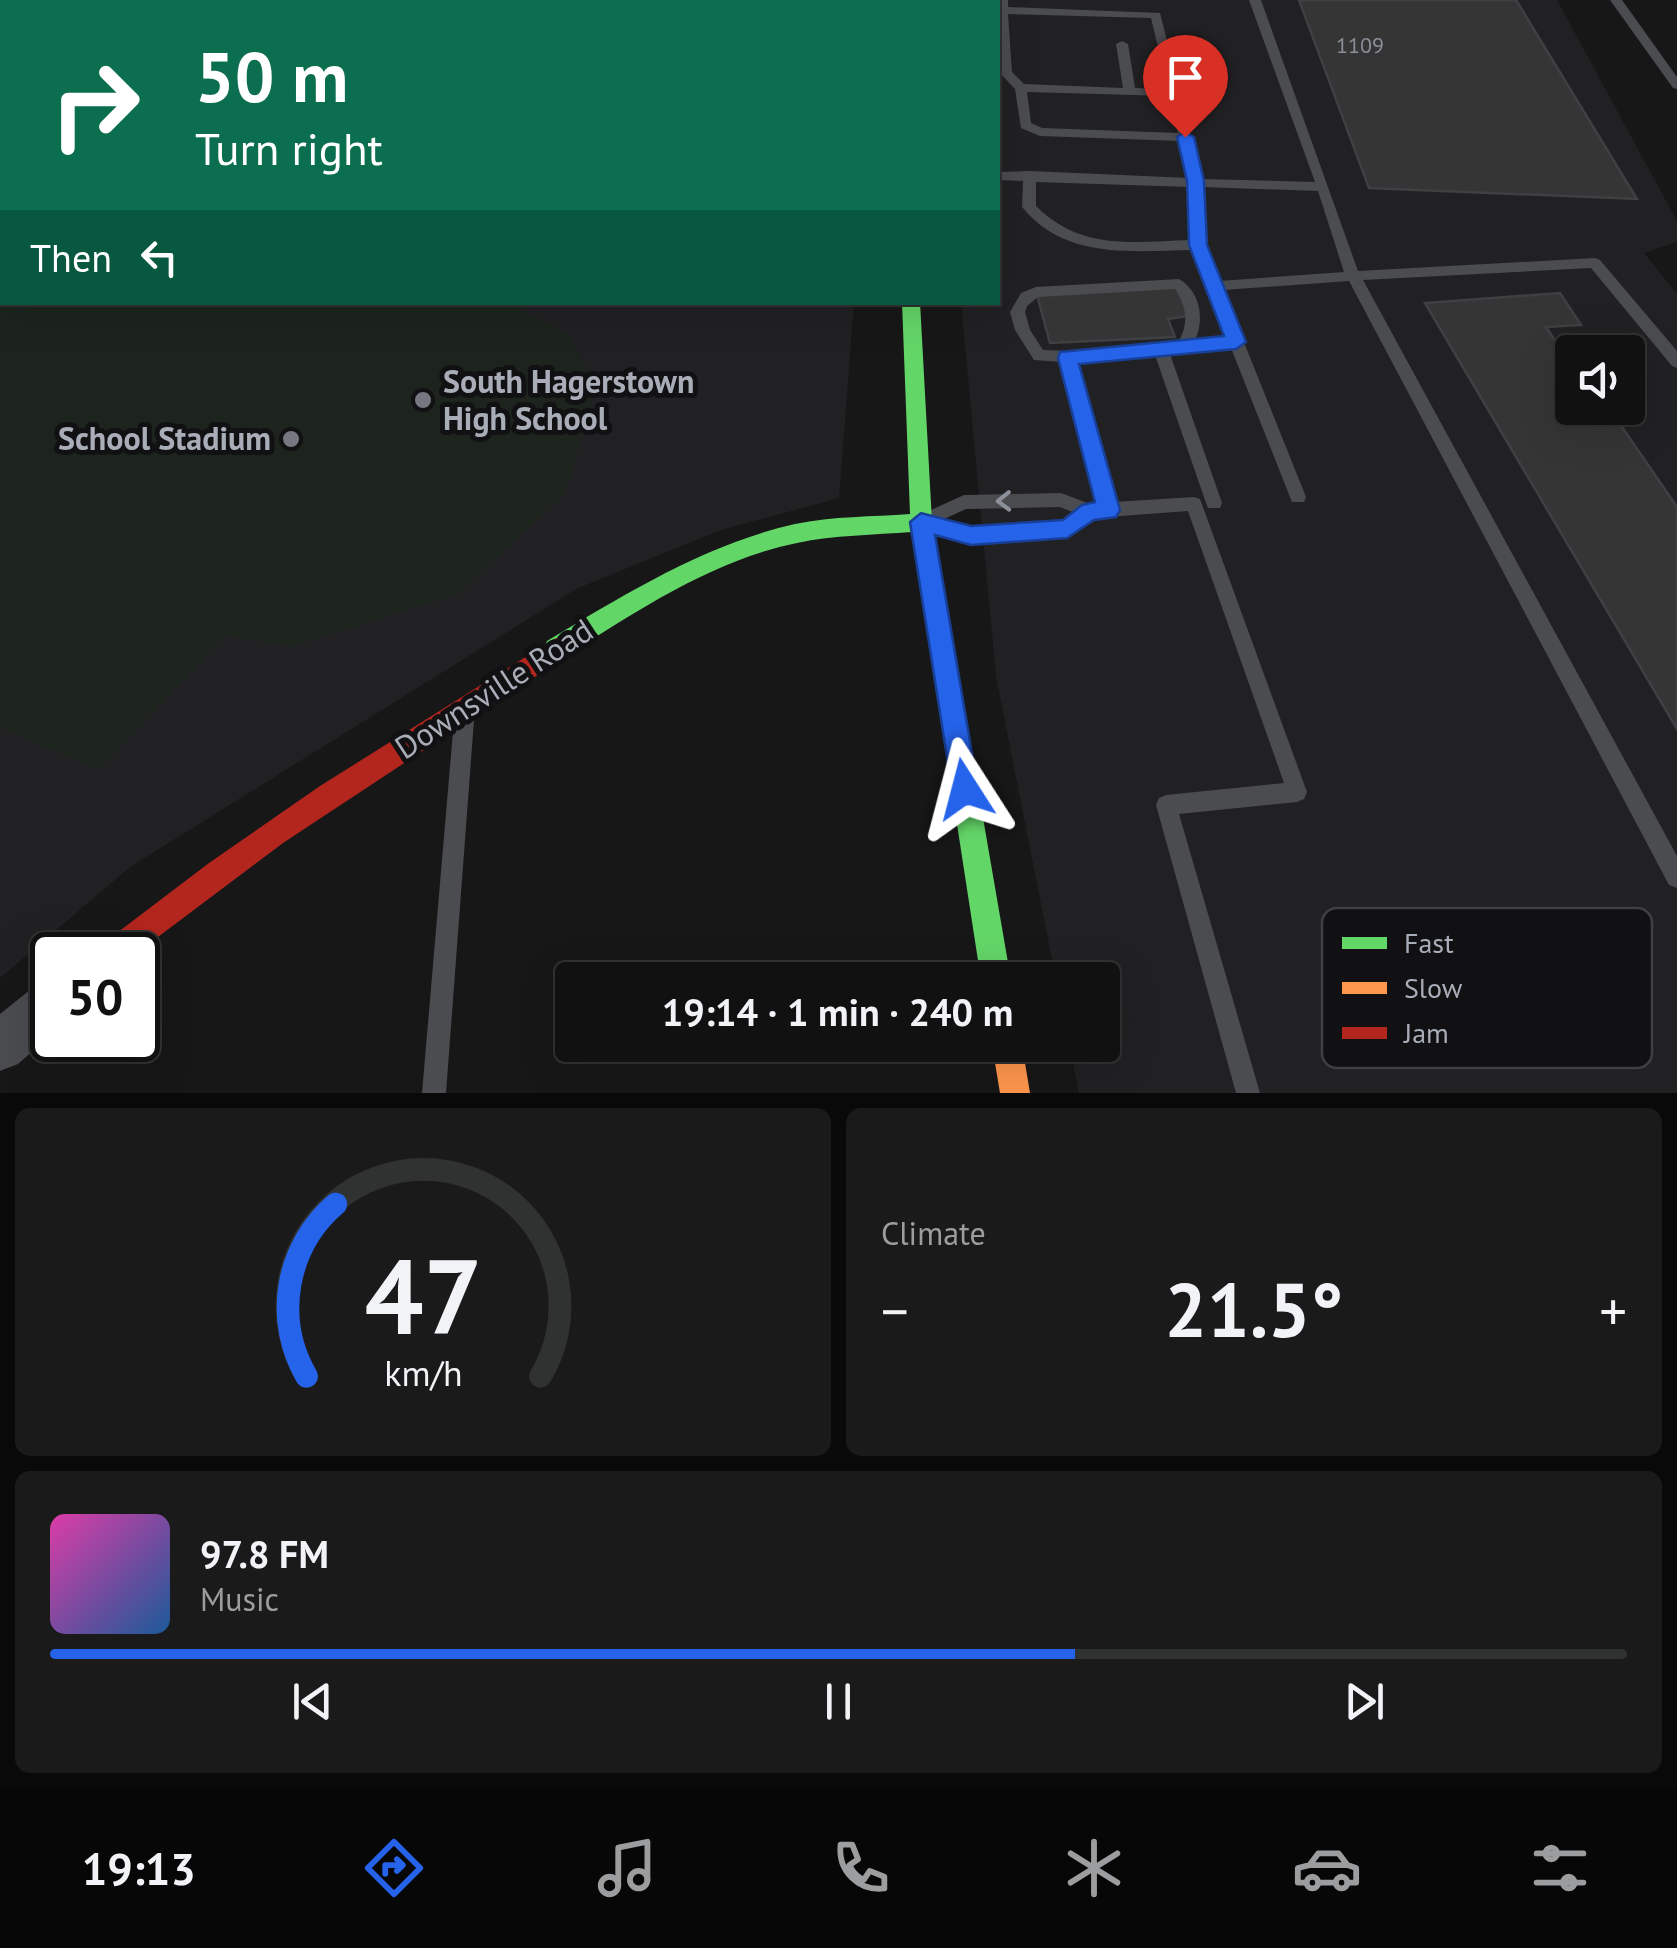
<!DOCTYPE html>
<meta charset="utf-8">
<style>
body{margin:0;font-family:"PT Sans",sans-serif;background:#1a1a1a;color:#f1f3f6;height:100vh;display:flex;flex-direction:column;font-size:38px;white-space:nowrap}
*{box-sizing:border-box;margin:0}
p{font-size:32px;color:#9c9d9f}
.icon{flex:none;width:55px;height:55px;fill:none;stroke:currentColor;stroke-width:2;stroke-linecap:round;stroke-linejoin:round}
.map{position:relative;height:1093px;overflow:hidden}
.panel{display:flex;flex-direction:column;gap:15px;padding:15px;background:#090909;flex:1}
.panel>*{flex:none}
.guide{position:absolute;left:0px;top:0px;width:1000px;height:305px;box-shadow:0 10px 40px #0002,0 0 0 2px #303131;background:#0b6e4f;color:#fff;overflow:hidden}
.controls{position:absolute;left:1555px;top:335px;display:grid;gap:20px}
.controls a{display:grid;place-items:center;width:90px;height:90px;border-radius:10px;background:#111;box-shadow:0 10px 40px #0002,0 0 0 2px #303131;font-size:50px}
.speed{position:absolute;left:30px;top:932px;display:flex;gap:20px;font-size:50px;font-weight:700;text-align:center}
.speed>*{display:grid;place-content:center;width:130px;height:130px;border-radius:50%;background:#111;box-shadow:0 10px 40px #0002,0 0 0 2px #303131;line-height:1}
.speed .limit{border:5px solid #111;border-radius:15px;background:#fff;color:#111}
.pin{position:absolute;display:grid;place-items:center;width:85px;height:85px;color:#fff;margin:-102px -42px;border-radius:50% 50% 50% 0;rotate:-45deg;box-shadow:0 0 10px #0007}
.pin .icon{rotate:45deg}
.me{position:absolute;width:110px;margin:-55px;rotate:351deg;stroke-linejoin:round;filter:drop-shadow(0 0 8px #0008)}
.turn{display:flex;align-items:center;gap:35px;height:210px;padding:0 30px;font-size:45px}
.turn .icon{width:130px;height:130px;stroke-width:2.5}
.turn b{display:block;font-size:70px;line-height:85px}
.then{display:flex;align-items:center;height:95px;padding:0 30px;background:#0003;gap:20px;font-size:38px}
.big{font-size:75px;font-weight:700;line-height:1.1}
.panel .card{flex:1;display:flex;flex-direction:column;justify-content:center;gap:15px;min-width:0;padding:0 35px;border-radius:15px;background:#1a1a1a}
.panel .dial{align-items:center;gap:0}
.dial svg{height:260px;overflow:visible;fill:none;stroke:#303131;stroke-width:7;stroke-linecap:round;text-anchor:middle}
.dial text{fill:#f1f3f6;stroke:none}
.song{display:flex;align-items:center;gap:30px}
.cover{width:120px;height:120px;border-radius:15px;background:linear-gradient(135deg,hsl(320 70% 55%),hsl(210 70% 35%))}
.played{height:10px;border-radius:5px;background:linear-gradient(90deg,#2563eb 65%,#303131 65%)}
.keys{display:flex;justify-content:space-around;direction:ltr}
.heat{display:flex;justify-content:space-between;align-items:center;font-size:55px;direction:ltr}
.panel .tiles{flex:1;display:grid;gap:15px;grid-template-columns:1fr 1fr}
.card:last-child{grid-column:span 2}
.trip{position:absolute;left:555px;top:962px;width:565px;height:100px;border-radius:10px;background:#111;box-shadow:0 10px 40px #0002,0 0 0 2px #303131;font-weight:700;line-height:100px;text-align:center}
.menu{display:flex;height:160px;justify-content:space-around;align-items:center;background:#070707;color:#9c9d9f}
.menu .icon{width:70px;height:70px}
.menu .active{color:#2563eb}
.menu b{font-size:45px;color:#f1f3f6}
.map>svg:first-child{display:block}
.built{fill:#212123;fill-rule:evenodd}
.green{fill:#1d241e}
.building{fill:#353536;stroke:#3f4043;stroke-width:2.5}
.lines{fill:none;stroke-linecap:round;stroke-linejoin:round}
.lane{fill:#4b4c50;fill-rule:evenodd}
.street{fill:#4b4c50;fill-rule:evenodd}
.fast{fill:#63d668;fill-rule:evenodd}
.slow{fill:#ff974d;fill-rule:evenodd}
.jam{fill:#b3261e;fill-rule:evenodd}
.oneway{stroke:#8c9099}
.route{fill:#2563eb;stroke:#184099;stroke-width:2.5}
.poi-dot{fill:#757880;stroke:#111113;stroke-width:4}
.labels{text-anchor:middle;stroke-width:10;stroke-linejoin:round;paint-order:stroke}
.far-number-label{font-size:22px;fill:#8b8f98}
.poi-label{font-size:32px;font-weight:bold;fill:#a8adb8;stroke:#111113;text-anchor:start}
.street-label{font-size:32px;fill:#a8adb8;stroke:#111113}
.key{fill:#111113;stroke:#3e4045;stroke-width:2.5}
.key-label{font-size:28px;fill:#a8adb8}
</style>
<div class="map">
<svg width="1677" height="1093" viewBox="0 0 1677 1093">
<rect width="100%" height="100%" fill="#171717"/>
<g class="built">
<path d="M0 0H877L2 2V302L854 303 839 498 721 530 576 589 130 867 0 978Z"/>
<path d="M965 0H1557L1677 221V242L1644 253 1677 294V1093H1079L1069 1045H1102V980H1056L996 676 961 303 998 302V2ZM1572 352H1628V408H1572Z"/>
</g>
<path class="green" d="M0 182 2 302 511 303 566 333 597 384 566 493 458 594 290 647 226 635 99 770 0 728Z"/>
<g class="building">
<path d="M0 0H111L2 2 0 32Z"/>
<path d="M0 0H111L2 2 0 32Z"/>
<path d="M1299 0H1516L1637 199 1369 188Z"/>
<path d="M1178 287 1188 316 1168 319 1175 337 1050 343 1037 295Z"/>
<path d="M1560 293 1581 325 1546 327 1564 354H1572V408H1609L1677 507V729L1425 303Z"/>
</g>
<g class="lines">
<g class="lane">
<path d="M265 0H293L290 2H264Z"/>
<path d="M852 0H925L926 1 855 2Z"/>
<path d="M996 0H1008V7L1160 13 1202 179 1315 182 1249 0H1261L1358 271 1595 258 1600 260 1677 351V368L1672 366 1591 268 1363 280 1677 856V888L1669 885 1349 281 1223 290 1306 497 1304 502H1292L1290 497 1231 348 1170 354 1222 503 1220 508H1208L1206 503 1155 355 1077 362 1114 502 1194 497 1200 499 1307 792 1304 799 1297 802 1179 814 1260 1093H1236L1156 805 1159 798 1166 795 1284 783 1188 511 1094 518 1067 536 971 542 922 529 917 520 920 515 964 495 1061 493 1090 504 1098 503 1062 362 1034 360 1015 330 1010 312 1021 293 1036 287 1179 279C1200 291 1205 319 1195 340L1227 337 1193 250C1132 251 1065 260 1022 207L1023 181 998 180V172L1030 171 1189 178 1180 141 1040 136 1021 128 1015 89 1000 73ZM1008 14 1151 18 1168 89 1135 88 1128 44 1122 41 1116 44 1123 88 1024 84 1012 72ZM1027 92 1170 96 1178 133 1042 128 1031 123ZM1036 182 1190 187 1191 240C1133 242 1081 251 1036 206ZM1203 187 1318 191 1344 272 1219 281 1205 245ZM1175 289C1187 306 1189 325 1178 342L1068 351 1043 350 1030 330 1025 312 1027 306 1038 297ZM1060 507 1075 513 1063 522 971 528 942 520 966 509Z"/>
<path d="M1610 0H1622L1677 77V89L1673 88Z"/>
<path d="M464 711 471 713 474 720 446 1093H422L454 720 457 713Z"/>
</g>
<path class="street" d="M52 979V1034L18 1064 0 1071V1014L35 986Z"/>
<path class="fast" d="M902 302H920L932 522 1011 980H981L912 532C874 535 834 535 797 543 713 560 636 611 565 657L556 660 547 657 544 649 547 641C625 594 706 544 795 524 833 516 872 517 910 514Z"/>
<path class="slow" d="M992 1045H1022L1030 1093H1000Z"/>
<path class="jam" d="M556 638 565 641 568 649 565 657 283 843 134 955H97L101 945 209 863 320 786Z"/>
</g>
<defs><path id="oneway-chevron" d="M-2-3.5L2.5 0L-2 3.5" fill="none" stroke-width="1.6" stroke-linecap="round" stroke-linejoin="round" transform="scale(2.5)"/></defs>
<use class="oneway" href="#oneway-chevron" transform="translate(1004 501) rotate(179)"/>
<path class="route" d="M1185 132 1194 137 1204 181 1207 245 1246 342 1236 349 1079 364 1120 510 1116 517 1094 520 1067 538 971 545 935 535 978 789 974 798 965 802 956 798 952 789 910 522 921 513 971 526 1063 520 1082 505 1095 502 1058 358 1060 352 1224 336 1189 245 1187 181 1177 137Z"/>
<g class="poi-dot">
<circle cx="423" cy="400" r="10"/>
<circle cx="291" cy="439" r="10"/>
</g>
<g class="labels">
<g class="far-number-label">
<text x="1360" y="53">1109</text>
</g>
<g class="poi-label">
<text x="443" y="393">South Hagerstown<tspan x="443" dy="37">High School</tspan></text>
<text x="271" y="450" text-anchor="end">School Stadium</text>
</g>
<g class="street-label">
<text transform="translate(494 689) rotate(-33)" y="11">Downsville Road</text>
</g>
</g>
<rect x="1322" y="908" width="330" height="160" rx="15" class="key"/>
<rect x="1342" y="937" width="45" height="12" fill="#63d668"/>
<rect x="1342" y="982" width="45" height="12" fill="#ff974d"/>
<rect x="1342" y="1027" width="45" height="12" fill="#b3261e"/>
<g class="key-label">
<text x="1404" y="953">Fast</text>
<text x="1404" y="998">Slow</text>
<text x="1404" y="1043">Jam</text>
</g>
</svg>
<div class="controls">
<a><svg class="icon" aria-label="sound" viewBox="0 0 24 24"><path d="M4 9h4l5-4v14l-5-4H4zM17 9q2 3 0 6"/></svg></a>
</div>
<div class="speed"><div class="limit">50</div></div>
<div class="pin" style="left:1185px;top:137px;background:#d93025"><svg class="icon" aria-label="arrive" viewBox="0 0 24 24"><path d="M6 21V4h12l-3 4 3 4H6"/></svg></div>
<svg class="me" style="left:965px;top:789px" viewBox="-20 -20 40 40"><path d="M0-17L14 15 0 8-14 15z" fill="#2563eb" stroke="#fff" stroke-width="4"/></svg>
<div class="trip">19:14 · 1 min · 240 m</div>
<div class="guide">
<div class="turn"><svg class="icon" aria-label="right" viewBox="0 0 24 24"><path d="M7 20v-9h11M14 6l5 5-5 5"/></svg><div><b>50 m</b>Turn right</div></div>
<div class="then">Then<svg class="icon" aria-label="left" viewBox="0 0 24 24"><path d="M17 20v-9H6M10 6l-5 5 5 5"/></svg></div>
</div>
</div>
<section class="panel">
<div class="tiles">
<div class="card dial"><svg viewBox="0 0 100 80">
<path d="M14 69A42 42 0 1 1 86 69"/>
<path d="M14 69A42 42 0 0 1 23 16" stroke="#2563eb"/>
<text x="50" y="56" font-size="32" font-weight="700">47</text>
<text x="50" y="72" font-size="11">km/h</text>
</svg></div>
<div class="card"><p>Climate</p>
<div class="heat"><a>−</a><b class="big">21.5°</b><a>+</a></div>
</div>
<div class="card">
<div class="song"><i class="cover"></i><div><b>97.8 FM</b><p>Music</p></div></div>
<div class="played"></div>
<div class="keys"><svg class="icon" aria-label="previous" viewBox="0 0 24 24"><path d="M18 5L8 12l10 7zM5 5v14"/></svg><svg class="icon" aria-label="pause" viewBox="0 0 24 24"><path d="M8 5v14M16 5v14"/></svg><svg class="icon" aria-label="next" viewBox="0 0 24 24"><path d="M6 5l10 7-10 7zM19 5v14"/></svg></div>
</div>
</div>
</section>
<nav class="menu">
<b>19:13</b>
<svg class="icon active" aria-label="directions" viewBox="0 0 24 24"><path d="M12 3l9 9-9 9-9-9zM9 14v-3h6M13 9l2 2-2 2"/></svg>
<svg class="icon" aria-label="music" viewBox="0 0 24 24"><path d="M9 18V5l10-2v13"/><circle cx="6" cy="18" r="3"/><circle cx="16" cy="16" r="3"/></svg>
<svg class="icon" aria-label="phone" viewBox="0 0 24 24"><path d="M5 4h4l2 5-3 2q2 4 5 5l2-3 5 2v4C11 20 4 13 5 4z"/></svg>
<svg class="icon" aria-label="climate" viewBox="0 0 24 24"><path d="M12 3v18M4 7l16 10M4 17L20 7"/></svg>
<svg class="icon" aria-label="car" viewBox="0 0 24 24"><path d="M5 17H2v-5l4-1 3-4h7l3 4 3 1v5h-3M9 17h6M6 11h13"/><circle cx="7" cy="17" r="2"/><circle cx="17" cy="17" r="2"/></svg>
<svg class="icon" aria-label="filters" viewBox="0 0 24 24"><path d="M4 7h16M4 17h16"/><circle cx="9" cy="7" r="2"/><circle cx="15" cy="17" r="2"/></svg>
</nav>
